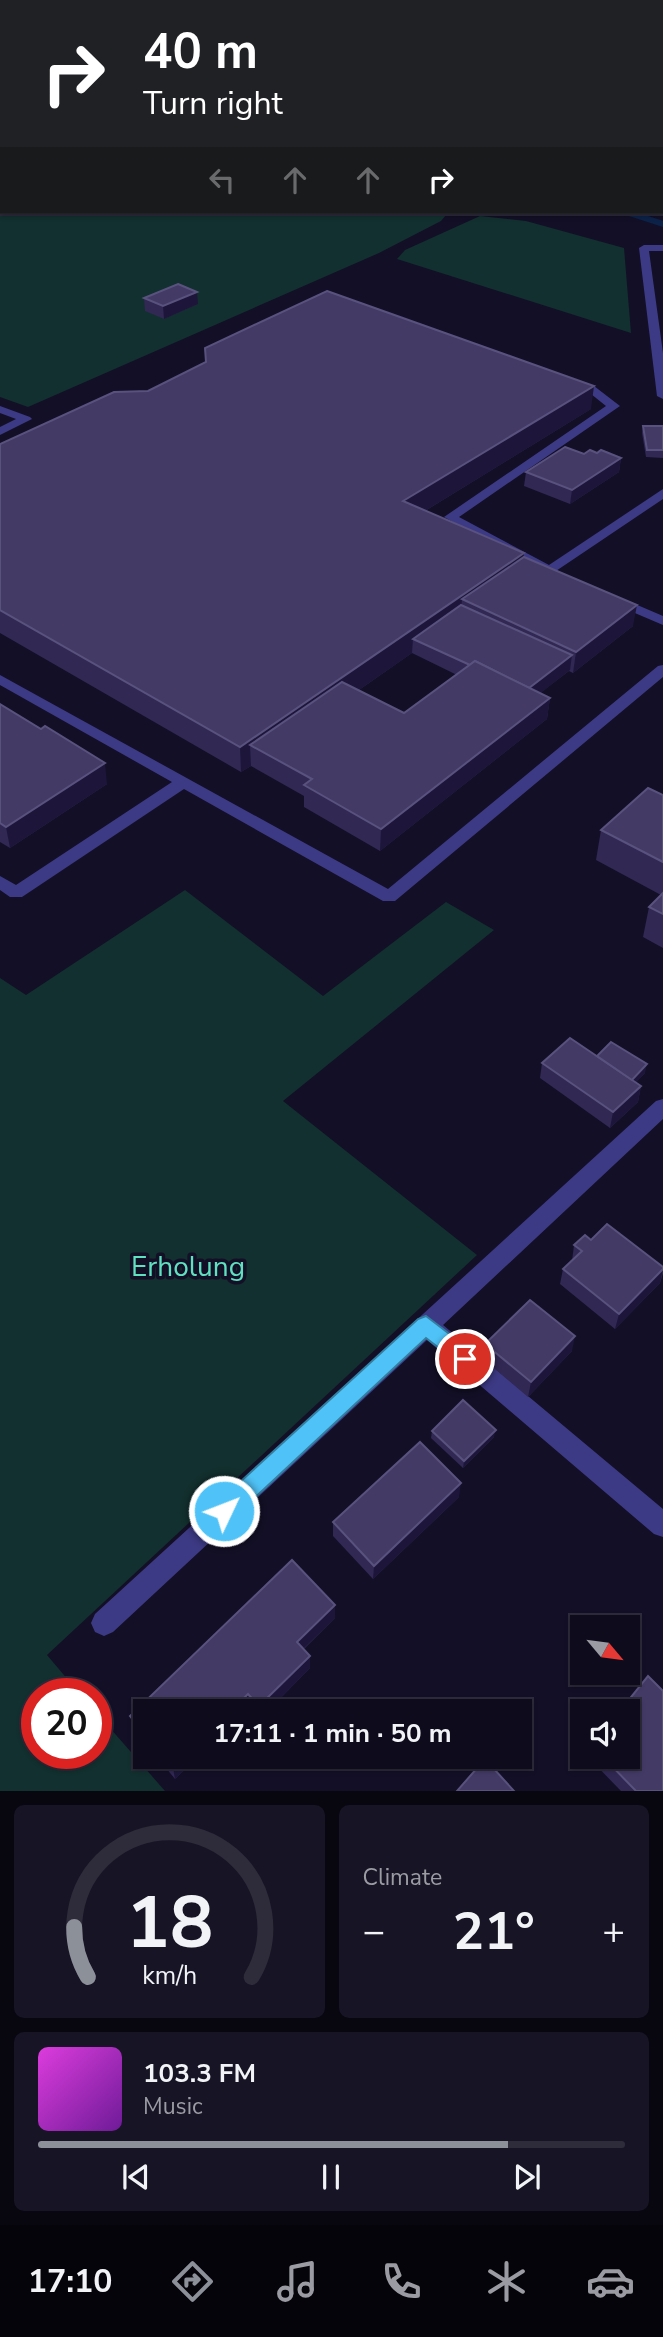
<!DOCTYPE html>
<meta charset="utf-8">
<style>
body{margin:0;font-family:"Nunito Sans",sans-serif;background:#171425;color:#f1f3f6;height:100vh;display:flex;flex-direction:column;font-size:26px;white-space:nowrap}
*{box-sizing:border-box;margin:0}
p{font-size:23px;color:#9b9ba3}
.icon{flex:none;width:38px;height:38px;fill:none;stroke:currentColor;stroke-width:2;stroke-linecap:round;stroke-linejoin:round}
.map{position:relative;height:1791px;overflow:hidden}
.drawer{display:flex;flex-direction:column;gap:14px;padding:14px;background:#08060f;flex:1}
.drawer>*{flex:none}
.top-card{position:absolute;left:0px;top:0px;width:663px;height:214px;box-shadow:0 2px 5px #0004,0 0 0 2px #2e2b3b;background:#202124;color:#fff;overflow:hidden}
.needle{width:46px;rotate:119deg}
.buttons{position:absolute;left:570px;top:1615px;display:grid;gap:14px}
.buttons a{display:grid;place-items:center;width:70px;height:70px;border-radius:0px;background:#0e0b1c;box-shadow:0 2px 5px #0004,0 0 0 2px #2e2b3b;font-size:35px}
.speed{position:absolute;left:21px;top:1678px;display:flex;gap:14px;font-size:35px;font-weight:700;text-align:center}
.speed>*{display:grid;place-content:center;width:91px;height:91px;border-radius:50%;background:#0e0b1c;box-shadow:0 2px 5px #0004,0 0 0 2px #2e2b3b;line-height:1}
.speed .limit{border:10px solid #d22;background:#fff;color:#111}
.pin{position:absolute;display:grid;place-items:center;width:60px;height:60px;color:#fff;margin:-30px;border:4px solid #fff;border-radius:50%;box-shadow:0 2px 7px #0007}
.me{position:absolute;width:77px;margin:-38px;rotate:47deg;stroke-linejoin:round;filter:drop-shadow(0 0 5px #0008)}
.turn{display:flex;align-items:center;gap:24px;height:147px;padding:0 28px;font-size:32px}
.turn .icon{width:91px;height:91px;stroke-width:2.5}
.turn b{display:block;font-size:49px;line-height:60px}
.lanes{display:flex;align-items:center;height:66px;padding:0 28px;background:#0003;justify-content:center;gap:35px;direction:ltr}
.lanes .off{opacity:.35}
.big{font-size:52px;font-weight:700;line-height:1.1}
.drawer .widget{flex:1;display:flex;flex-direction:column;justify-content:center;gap:10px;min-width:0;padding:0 24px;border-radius:10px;background:#171425}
.drawer .dial{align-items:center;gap:0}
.dial svg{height:182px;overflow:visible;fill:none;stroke:#2e2b3b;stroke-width:7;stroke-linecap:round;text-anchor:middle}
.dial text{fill:#f1f3f6;stroke:none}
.song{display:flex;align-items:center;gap:21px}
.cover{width:84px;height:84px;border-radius:10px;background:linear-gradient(135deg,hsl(300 70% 55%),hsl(280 70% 35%))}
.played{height:7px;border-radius:4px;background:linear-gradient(90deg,#8c9099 80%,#2e2b3b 80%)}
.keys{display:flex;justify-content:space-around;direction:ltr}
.heat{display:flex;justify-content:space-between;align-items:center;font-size:38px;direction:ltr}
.drawer .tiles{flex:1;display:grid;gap:14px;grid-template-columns:1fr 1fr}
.widget:last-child{grid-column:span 2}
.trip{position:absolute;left:133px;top:1699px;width:399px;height:70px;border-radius:0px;background:#0e0b1c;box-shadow:0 2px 5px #0004,0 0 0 2px #2e2b3b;font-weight:700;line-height:70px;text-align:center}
.dock{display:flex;height:112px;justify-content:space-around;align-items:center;background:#06040b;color:#9b9ba3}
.dock .icon{width:49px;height:49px}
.dock .active{color:#8c9099}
.dock b{font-size:32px;color:#f1f3f6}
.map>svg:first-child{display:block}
.green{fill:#12302f}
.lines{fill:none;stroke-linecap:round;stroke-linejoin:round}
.stream{stroke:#0c2248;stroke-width:6}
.minor{fill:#3d3a85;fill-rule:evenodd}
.major{fill:#c25bff;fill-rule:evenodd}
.wall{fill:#312854;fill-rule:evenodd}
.shaded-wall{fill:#1d163a}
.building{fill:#433a66;stroke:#5a527e;stroke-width:2}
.route{fill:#4fc3f7;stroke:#337fa1;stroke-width:2}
.labels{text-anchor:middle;stroke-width:7;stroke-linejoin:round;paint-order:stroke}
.near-park-label{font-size:28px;fill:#5fe0c0;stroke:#130f26}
</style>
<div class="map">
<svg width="663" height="1791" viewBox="0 0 663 1791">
<rect width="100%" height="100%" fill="#130f26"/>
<g class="green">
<path d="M45 0H476L59 2Z"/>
<path d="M0 9 2 212H447V214L441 221 379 253 28 407 0 397Z"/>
<path d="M480 216 526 221 624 248 631 333 397 259 405 250Z"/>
<path d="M185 890 323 996 446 902 494 930 283 1101 477 1255 47 1655 80 1694H37V1754H96V1712L165 1791H0V978L26 995Z"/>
</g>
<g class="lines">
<path class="stream" d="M626 212 663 224"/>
<g class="minor">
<path d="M644 245H663V251H649L663 353V399L657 396 639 248Z"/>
<path d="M573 379 594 386 620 406 459 517 549 565 663 489V499L550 575 444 517 606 406 586 390 569 384V380Z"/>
<path d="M0 406 30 417 32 419 0 435V427L16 419 0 413Z"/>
<path d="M614 595 663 616V625L609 602 607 599Z"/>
<path d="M663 665V677L395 901H383L184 789 22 897H10L0 890V876L16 885 172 782 0 685V675L388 889 658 666Z"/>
<path d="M663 1099V1119L443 1325 663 1509V1537L654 1534 427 1340 113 1632 104 1636 95 1632 91 1623 95 1614 656 1101Z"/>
</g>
<g class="major">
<path d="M17 0 37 2H19Z"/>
<rect x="0" y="2" width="2" height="4"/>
<rect x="662" y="126" width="1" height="5"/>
</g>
</g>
<g class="wall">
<path d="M512 0H536L535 2H512Z"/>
<path d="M144 298 198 304 164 319 145 311Z"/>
<path d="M591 409 425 511 524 553V557L633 626 573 673 569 671 540 693 550 698 547 719 380 851 304 807V796L251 766 241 772 0 633V444ZM412 653 457 675 404 713 359 690Z"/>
<path d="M643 426H663V458L646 457 642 433Z"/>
<path d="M597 453 621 458 619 472 570 504 524 486 526 472 584 454Z"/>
<path d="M0 704 41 729 107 784 10 848 0 842Z"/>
<path d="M663 795V948L643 937 649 907 661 895 596 860 601 830Z"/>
<path d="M597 1056 645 1073 636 1082 641 1086 638 1102 610 1128 540 1078 542 1063Z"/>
<path d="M591 1240 663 1267V1273L660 1283 615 1329 560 1284 563 1269 572 1261 574 1245Z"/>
<path d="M485 1344 572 1351 528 1397 483 1359Z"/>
<path d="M432 1431 494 1437 463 1468 431 1438Z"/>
<path d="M459 1497 373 1579 333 1536V1522Z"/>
<path d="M335 1605V1618L304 1649 310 1656V1668L267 1712H255L249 1705 145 1712V1742L134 1727 130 1716Z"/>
<path d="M157 1757H198L175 1779Z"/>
<path d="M588 1757H628L663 1791H621Z"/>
</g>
<g class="shaded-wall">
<path d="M197 292 198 304 164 319 163 306Z"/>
<path d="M594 386 591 409 402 525 403 501Z"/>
<path d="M621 458 619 472 570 504 572 490Z"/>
<path d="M524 553 522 577 462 599 460 620 413 639 412 653 267 754 250 745 251 766 241 772 240 747Z"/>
<path d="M637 605 633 626 573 673 576 652Z"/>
<path d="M572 655 570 670 523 707 524 691Z"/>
<path d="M550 698 547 719 380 851 381 829Z"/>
<path d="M105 763 107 784 10 848 6 827Z"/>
<path d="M647 1064 645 1073 629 1090 630 1081Z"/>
<path d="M641 1086 638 1102 610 1128 613 1112Z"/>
<path d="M663 1269 660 1283 615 1329 619 1314Z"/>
<path d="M575 1336 572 1351 528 1397 531 1382Z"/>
<path d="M496 1430 494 1437 463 1468 464 1461Z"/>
<path d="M461 1483 459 1497 373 1579 374 1566Z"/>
<path d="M335 1605V1618L298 1654 297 1642Z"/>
<path d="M310 1656V1668L267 1712H260L259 1706Z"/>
<path d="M248 1694 249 1705 243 1712H230Z"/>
<path d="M184 1757H198L175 1779 173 1768Z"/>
</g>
<g class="building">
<path d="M612 0H657V2H611Z"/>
<path d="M662 44 663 48V67H662Z"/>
<path d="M178 284 197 292 163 306 144 298Z"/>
<path d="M327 291 594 386 403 501 524 553 240 747 0 610V444L114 392 148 391 206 362 205 348Z"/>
<path d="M643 426H663V450H647Z"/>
<path d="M565 447 584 454 590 450 597 453 601 450 621 458 572 490 526 472Z"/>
<path d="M524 557 637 605 576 652 462 599Z"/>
<path d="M461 605 572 655 529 688 475 661 470 665 413 639Z"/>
<path d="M475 661 550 698 381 829 304 785 312 779 250 745 342 682 404 713Z"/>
<path d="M0 704 41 729 45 726 105 763 6 827 0 823Z"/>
<path d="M648 788 663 795V862L601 830Z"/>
<path d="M663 893V914L649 907Z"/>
<path d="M570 1038 641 1086 613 1112 542 1063Z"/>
<path d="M611 1042 647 1064 632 1080 597 1056Z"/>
<path d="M607 1224 663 1267V1269L619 1314 563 1269 582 1251 574 1245 585 1235 591 1240Z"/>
<path d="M530 1300 575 1336 531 1382 485 1344Z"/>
<path d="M463 1400 496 1430 464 1461 432 1431Z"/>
<path d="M420 1442 461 1483 374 1566 333 1522Z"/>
<path d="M292 1560 335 1605 297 1642 310 1656 259 1706 248 1694 230 1712H145V1734L130 1716Z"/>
<path d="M648 1676 663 1691V1791H636L603 1757H628V1712H619Z"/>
<path d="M164 1757H184L173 1768Z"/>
<path d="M485 1759 514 1791H457Z"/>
</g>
<path class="route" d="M426 1316 473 1352 476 1359 473 1365 465 1368 426 1338 232 1519 224 1523 216 1519 213 1511 216 1504 418 1319Z"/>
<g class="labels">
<g class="near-park-label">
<text x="188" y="1276">Erholung</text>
</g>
</g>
</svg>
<div class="buttons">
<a><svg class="needle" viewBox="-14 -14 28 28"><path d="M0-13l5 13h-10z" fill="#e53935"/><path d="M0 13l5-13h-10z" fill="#9b9ba3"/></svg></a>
<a><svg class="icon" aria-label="sound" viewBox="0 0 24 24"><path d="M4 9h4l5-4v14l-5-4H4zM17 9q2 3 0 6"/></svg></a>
</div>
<div class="speed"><div class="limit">20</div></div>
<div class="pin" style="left:465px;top:1359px;background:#d93025"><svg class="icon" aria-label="arrive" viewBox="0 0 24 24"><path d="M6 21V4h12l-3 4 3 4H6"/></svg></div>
<svg class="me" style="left:224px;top:1511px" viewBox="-20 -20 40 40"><circle r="17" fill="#4fc3f7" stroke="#fff" stroke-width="3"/><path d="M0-11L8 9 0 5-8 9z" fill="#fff"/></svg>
<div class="trip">17:11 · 1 min · 50 m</div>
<div class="top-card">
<div class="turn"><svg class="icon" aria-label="right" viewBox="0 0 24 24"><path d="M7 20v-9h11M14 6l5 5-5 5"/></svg><div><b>40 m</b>Turn right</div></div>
<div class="lanes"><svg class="icon off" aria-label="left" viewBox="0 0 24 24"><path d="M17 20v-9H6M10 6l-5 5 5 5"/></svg><svg class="icon off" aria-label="ahead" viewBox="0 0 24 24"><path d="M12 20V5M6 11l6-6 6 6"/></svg><svg class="icon off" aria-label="ahead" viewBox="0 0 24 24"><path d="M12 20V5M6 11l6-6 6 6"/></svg><svg class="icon" aria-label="right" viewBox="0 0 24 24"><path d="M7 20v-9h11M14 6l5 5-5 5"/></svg></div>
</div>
</div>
<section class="drawer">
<div class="tiles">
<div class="widget dial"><svg viewBox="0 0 100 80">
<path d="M14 69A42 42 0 1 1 86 69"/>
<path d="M14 69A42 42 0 0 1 8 47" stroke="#8c9099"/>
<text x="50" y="56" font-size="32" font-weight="700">18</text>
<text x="50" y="72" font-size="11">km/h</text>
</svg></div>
<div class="widget"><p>Climate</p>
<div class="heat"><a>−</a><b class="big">21°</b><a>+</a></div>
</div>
<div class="widget">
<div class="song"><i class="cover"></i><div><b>103.3 FM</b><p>Music</p></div></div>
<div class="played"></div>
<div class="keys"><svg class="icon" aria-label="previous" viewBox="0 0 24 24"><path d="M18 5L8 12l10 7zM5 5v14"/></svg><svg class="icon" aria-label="pause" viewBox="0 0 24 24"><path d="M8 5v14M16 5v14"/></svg><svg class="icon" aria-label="next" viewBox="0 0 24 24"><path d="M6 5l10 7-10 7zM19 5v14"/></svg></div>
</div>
</div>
</section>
<nav class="dock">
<b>17:10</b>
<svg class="icon active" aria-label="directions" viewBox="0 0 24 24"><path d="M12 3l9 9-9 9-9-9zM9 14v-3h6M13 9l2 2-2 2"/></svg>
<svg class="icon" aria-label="music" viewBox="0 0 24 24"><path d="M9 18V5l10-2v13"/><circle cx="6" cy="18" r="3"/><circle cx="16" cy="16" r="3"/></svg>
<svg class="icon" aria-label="phone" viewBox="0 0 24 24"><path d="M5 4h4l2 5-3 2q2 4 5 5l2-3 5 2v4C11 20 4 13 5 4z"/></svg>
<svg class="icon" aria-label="climate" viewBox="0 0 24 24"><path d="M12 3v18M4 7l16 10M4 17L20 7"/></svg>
<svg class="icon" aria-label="car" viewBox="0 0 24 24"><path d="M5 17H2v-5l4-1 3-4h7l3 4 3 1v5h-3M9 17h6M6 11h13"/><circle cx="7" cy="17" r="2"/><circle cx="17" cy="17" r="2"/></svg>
</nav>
